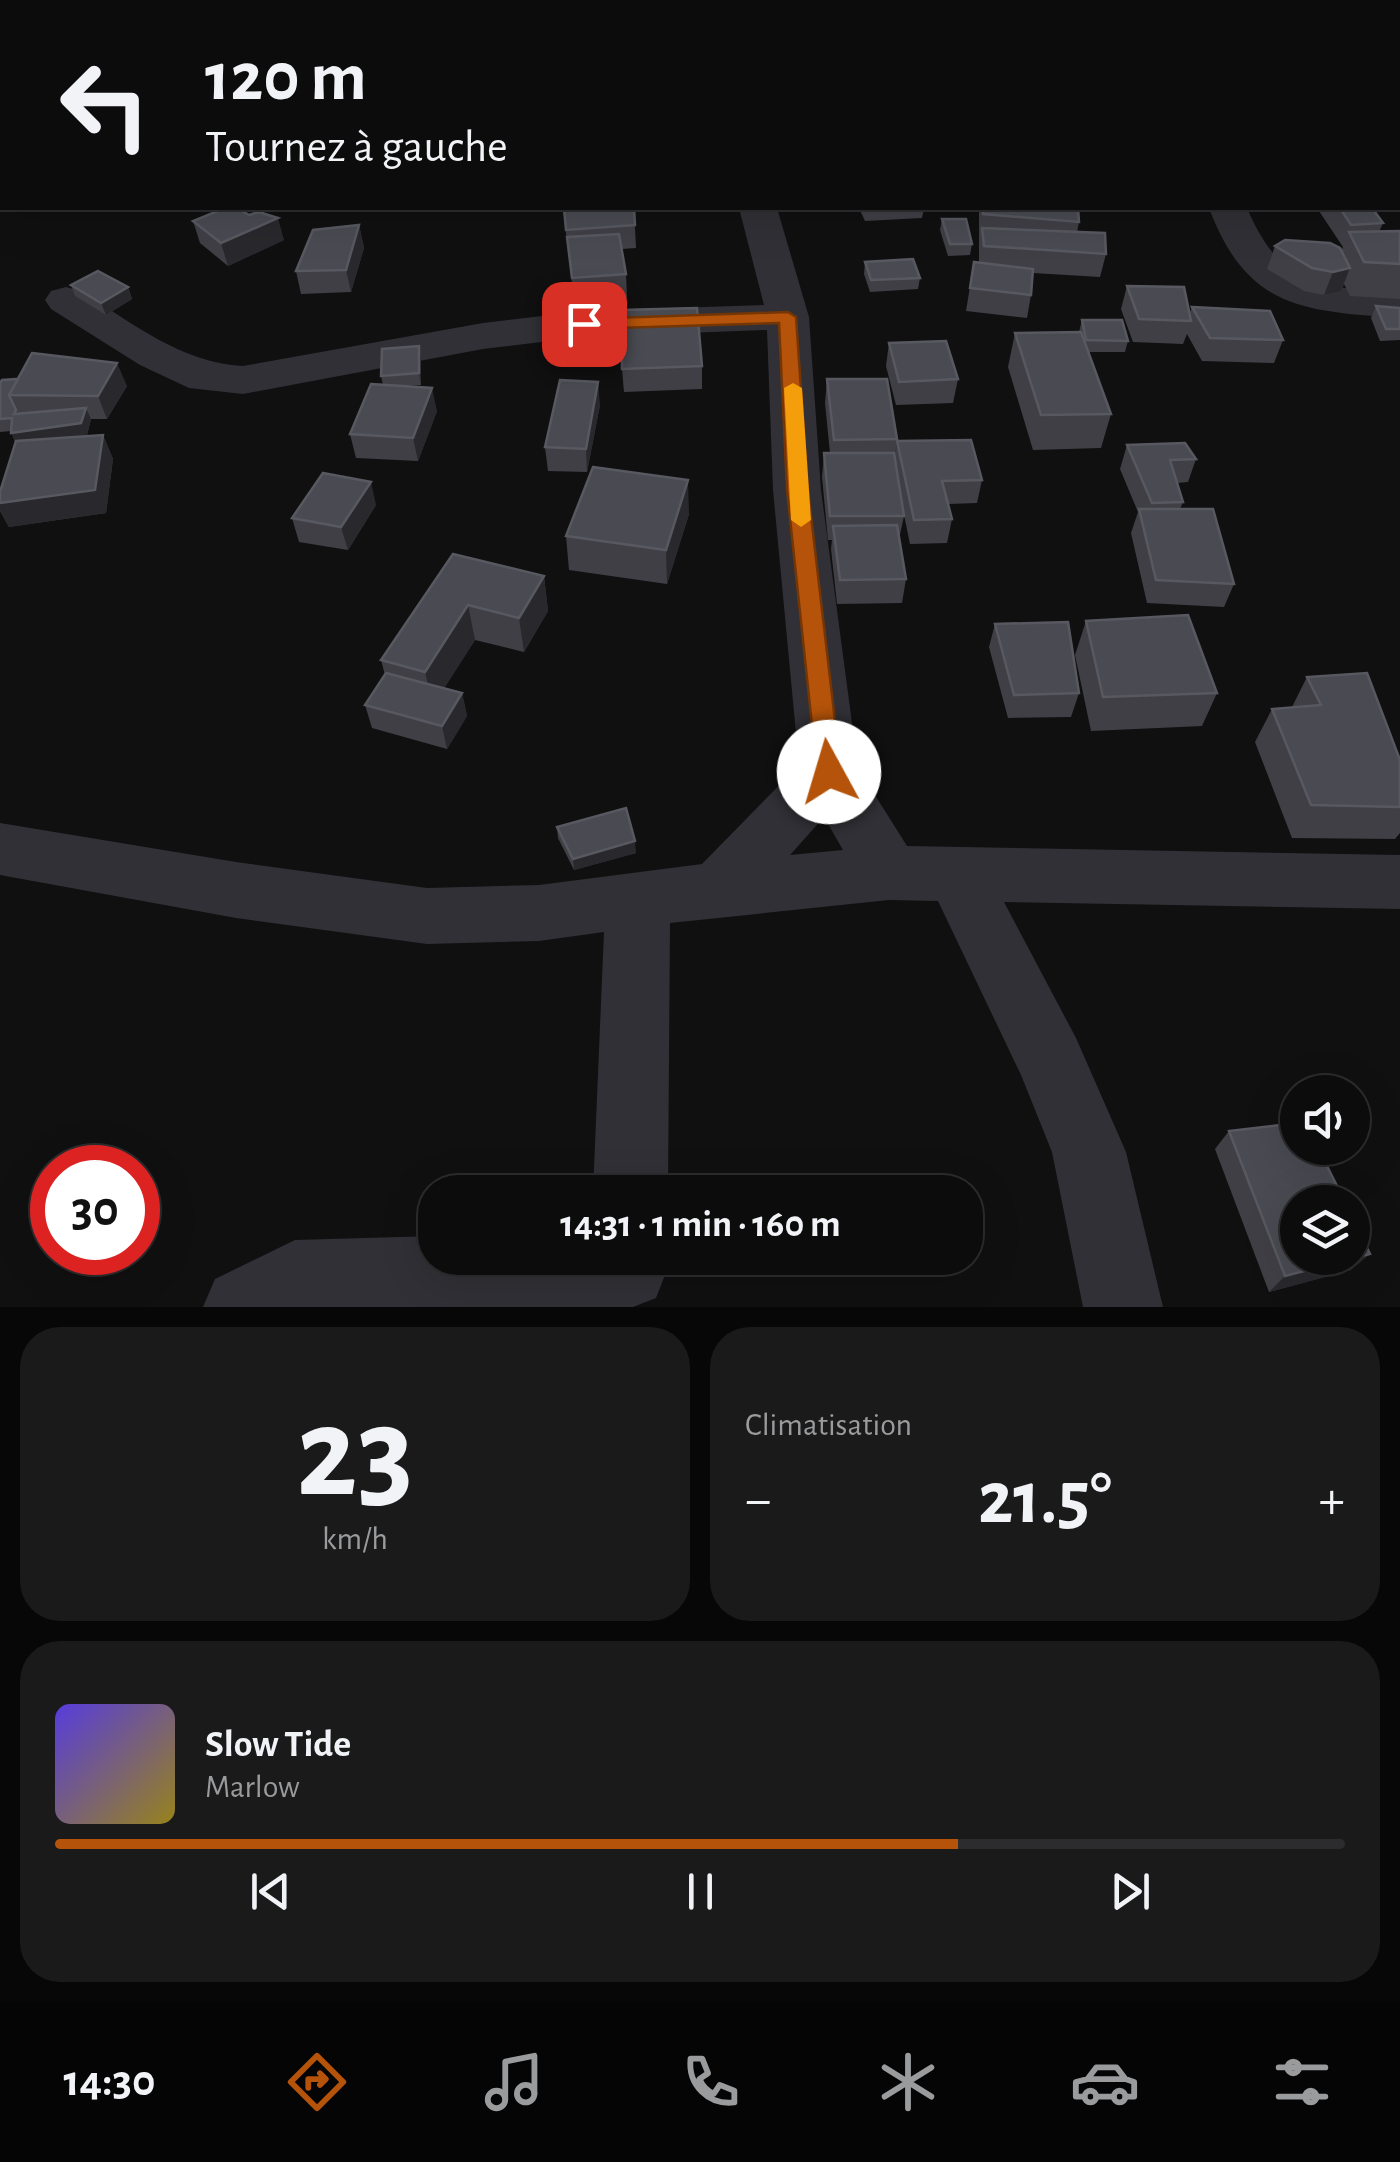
<!DOCTYPE html>
<html lang="fr">
<meta charset="utf-8">
<style>
body{margin:0;font-family:"Alegreya Sans",sans-serif;background:#1a1a1b;color:#f1f3f6;height:100vh;display:flex;flex-direction:column;font-size:38px;white-space:nowrap}
*{box-sizing:border-box;margin:0}
p{font-size:32px;color:#9a9b9d}
.icon{flex:none;width:55px;height:55px;fill:none;stroke:currentColor;stroke-width:2;stroke-linecap:round;stroke-linejoin:round}
.map{position:relative;height:1307px;overflow:hidden}
.drawer{display:flex;flex-direction:column;gap:20px;padding:20px;background:#070707;flex:1}
.drawer>*{flex:none}
.banner{position:absolute;left:0px;top:0px;width:1400px;height:210px;box-shadow:0 10px 40px #0002,0 0 0 2px #2c2c2e;background:#0c0c0d;color:#f1f3f6;overflow:hidden}
.fabs{position:absolute;left:1280px;top:1075px;display:grid;gap:20px}
.fabs a{display:grid;place-items:center;width:90px;height:90px;border-radius:50%;background:#0c0c0d;box-shadow:0 10px 40px #0002,0 0 0 2px #2c2c2e;font-size:50px}
.speed{position:absolute;left:30px;top:1145px;display:flex;gap:20px;font-size:50px;font-weight:700;text-align:center}
.speed>*{display:grid;place-content:center;width:130px;height:130px;border-radius:50%;background:#0c0c0d;box-shadow:0 10px 40px #0002,0 0 0 2px #2c2c2e;line-height:1}
.speed .limit{border:15px solid #d22;background:#fff;color:#111}
.pin{position:absolute;display:grid;place-items:center;width:85px;height:85px;color:#fff;margin:-42px;border-radius:20px;box-shadow:0 5px 15px #0006}
.me{position:absolute;width:110px;margin:-55px;rotate:354deg;stroke-linejoin:round;filter:drop-shadow(0 0 8px #0008)}
.turn{display:flex;align-items:center;gap:35px;height:210px;padding:0 40px;font-size:45px}
.turn .icon{width:130px;height:130px;stroke-width:2.5}
.turn b{display:block;font-size:70px;line-height:85px}
.big{font-size:75px;font-weight:700;line-height:1.1}
.drawer .tile{flex:1;display:flex;flex-direction:column;justify-content:center;gap:15px;min-width:0;padding:0 35px;border-radius:40px;background:#1a1a1b}
.drawer .dial{align-items:center;gap:0}
.dial b{font-size:130px;line-height:1}
.song{display:flex;align-items:center;gap:30px}
.cover{width:120px;height:120px;border-radius:15px;background:linear-gradient(135deg,hsl(250 70% 55%),hsl(50 70% 35%))}
.played{height:10px;border-radius:5px;background:linear-gradient(90deg,#b45309 70%,#2c2c2e 70%)}
.keys{display:flex;justify-content:space-around;direction:ltr}
.heat{display:flex;justify-content:space-between;align-items:center;font-size:55px;direction:ltr}
.drawer .tiles{flex:1;display:grid;gap:20px;grid-template-columns:1fr 1fr}
.tile:last-child{grid-column:span 2}
.trip{position:absolute;left:418px;top:1175px;width:565px;height:100px;border-radius:40px;background:#0c0c0d;box-shadow:0 10px 40px #0002,0 0 0 2px #2c2c2e;font-weight:700;line-height:100px;text-align:center}
.dock{display:flex;height:160px;justify-content:space-around;align-items:center;background:#050505;color:#9a9b9d}
.dock .icon{width:70px;height:70px}
.dock .active{color:#b45309}
.dock b{font-size:45px;color:#f1f3f6}
.map>svg:first-child{display:block}
.lines{fill:none;stroke-linecap:round;stroke-linejoin:round}
.minor{fill:#303036;fill-rule:evenodd}
.highway{stroke:#5c5d68;stroke-width:55}
.wall{fill:#403f46}
.shaded-wall{fill:#29282c}
.building{fill:#4a4a52;stroke:#585861;stroke-width:2.5}
.route{fill:#b45309;stroke:#753606;stroke-width:2.5}
.slow{fill:#f59e0b}
</style>
<div class="map">
<svg width="1400" height="1307" viewBox="0 0 1400 1307">
<rect width="100%" height="100%" fill="#101011"/>
<g class="lines">
<g class="minor">
<rect x="79" y="0" width="30" height="2"/>
<path d="M655 0H685L686 2H656Z"/>
<path d="M2 131V153L0 154V132Z"/>
<rect x="1398" y="171" width="2" height="22"/>
<path d="M739 208H777L809 317 821 490 858 768 907 846 1400 855V909L1004 902 1076 1038 1126 1152 1163 1307H1083L1052 1152 1021 1075 938 901 889 900 670 923 668 1192H593L604 932 539 941 427 944 236 918 0 875V823L236 862 427 888 539 885 702 864 799 765 773 490 767 330 584 337 483 349 243 394 189 388 140 365 51 309 45 300 51 291 66 287 81 291C132 323 182 363 243 366L483 323 584 311 764 305ZM824 817 843 850 790 855Z"/>
<path d="M1209 208H1247C1282 289 1319 287 1400 292V318C1303 311 1247 309 1209 208Z"/>
<path d="M435 1236V1258H662L667 1270 656 1298 633 1307H203L215 1279 295 1240Z"/>
</g>
<path class="highway" d="M1382 0 1385 2"/>
</g>
<g class="wall">
<rect x="510" y="0" width="99" height="2"/>
<path d="M1165 0H1200L1199 2H1165Z"/>
<path d="M1287 0H1347L1348 1 1347 2H1289Z"/>
<path d="M1398 117H1400V164L1399 162 1398 165Z"/>
<path d="M1398 187 1400 190V208H1372L1383 223 1379 232 1400 231V299L1350 296 1344 284 1341 291 1324 295 1304 291 1267 269 1275 246 1341 251 1343 247 1317 208H1398Z"/>
<path d="M563 208H634L636 248 622 249 626 274 627 297 574 300Z"/>
<path d="M859 208H924L922 218 865 221Z"/>
<path d="M979 208H1078L1079 222 1077 232 1106 254 1100 277 1033 273 1031 295 1027 318 966 311 974 262H979Z"/>
<path d="M249 215 284 240 228 266 200 243 193 221Z"/>
<path d="M942 219 972 244 970 255 948 256 940 230Z"/>
<path d="M359 225 364 248 351 292 301 294 296 271Z"/>
<path d="M865 262 920 278 918 289 870 292 864 274Z"/>
<path d="M71 285 128 287 132 299 106 315 75 296Z"/>
<path d="M1127 286 1189 315 1192 307 1283 340 1274 363 1202 361 1187 334 1183 344 1133 342 1121 309Z"/>
<path d="M1376 306 1400 308V340L1380 341 1371 318Z"/>
<path d="M1082 320 1128 341 1125 352H1088L1111 414 1101 448 1033 450 1008 367 1015 333 1079 332Z"/>
<path d="M889 343 958 379 953 403 896 405 886 366Z"/>
<path d="M419 346 421 358V385L404 386 437 411 418 461 356 458 350 434 383 385 381 376Z"/>
<path d="M702 366V389L624 392 622 369Z"/>
<path d="M827 379 897 439 895 459 897 441 982 480 977 503 948 504 952 519 947 543 910 544 902 505 904 516 899 539 906 579 902 603 837 604 831 549 832 540H828L822 477 824 453H830L825 403Z"/>
<path d="M0 383 127 386 107 419H91L87 435 73 437 103 435 113 459 106 513 9 527 0 511V492L15 442 11 431 0 432Z"/>
<path d="M600 405 587 472 548 471 545 447Z"/>
<path d="M1127 445 1196 459 1188 482 1177 483 1183 502 1180 509 1234 584 1224 607 1147 603 1131 533 1138 512 1120 469Z"/>
<path d="M376 505 348 550 299 542 292 518Z"/>
<path d="M689 514 667 584 569 570 566 536Z"/>
<path d="M453 554 544 576 548 611 524 652 475 640 444 688 462 693 467 716 447 749 372 728 365 705 385 675 381 660Z"/>
<path d="M1086 621 1217 693 1202 726 1091 731 1075 655Z"/>
<path d="M995 624 1079 693 1071 717 1008 718 989 647Z"/>
<path d="M1307 677 1400 760V833L1395 839 1292 838 1255 742 1272 709 1292 707Z"/>
<path d="M557 827 636 853 574 870 558 838Z"/>
<path d="M1229 1131 1351 1270 1269 1292 1215 1149Z"/>
</g>
<g class="shaded-wall">
<path d="M303 0H336L334 2H303Z"/>
<path d="M2 84V113L0 115V86Z"/>
<path d="M278 218 284 240 228 266 221 243Z"/>
<path d="M359 225 364 248 351 292 346 270Z"/>
<path d="M1350 268 1341 291 1324 295 1333 272Z"/>
<path d="M128 287 132 299 106 315 101 303Z"/>
<path d="M419 346 421 358V385L419 373Z"/>
<path d="M117 363 127 386 107 419 98 396Z"/>
<path d="M598 382 600 405 587 472 586 449Z"/>
<path d="M432 388 437 411 418 461 413 438Z"/>
<path d="M86 408 91 419 87 435 17 445 11 433Z"/>
<path d="M103 435 113 459 106 513 9 527 0 511V503Z"/>
<path d="M688 480 689 514 667 584 666 550Z"/>
<path d="M371 482 376 505 348 550 341 527Z"/>
<path d="M544 576 548 611 524 652 519 618Z"/>
<path d="M468 605 475 640 433 706 425 672Z"/>
<path d="M462 693 467 716 447 749 442 726Z"/>
<path d="M635 841 636 853 574 870 573 859Z"/>
<path d="M1370 1254 1351 1270 1269 1292 1285 1276Z"/>
</g>
<g class="building">
<rect x="464" y="0" width="17" height="2"/>
<path d="M511 0H555L556 2H512Z"/>
<path d="M714 0H758L759 2H715Z"/>
<path d="M762 0H781L782 2H763Z"/>
<path d="M790 0H849V1L791 2Z"/>
<path d="M972 0H989L988 2H972Z"/>
<path d="M993 0H1048L1050 2H993Z"/>
<path d="M1309 0H1347L1348 1H1310Z"/>
<path d="M1398 117H1400L1399 139 1398 138Z"/>
<path d="M225 208H237L249 215 259 212 278 218 221 243 193 221Z"/>
<path d="M564 208H634L635 225 566 230Z"/>
<path d="M983 208H1078L1079 222 983 214Z"/>
<path d="M1340 208H1372L1383 223 1351 225Z"/>
<path d="M942 219H966L972 244H950Z"/>
<path d="M359 225 346 270 296 271 313 230Z"/>
<path d="M982 228 1105 233 1106 254 984 246Z"/>
<path d="M1400 231V264L1364 262 1349 232Z"/>
<path d="M619 234 626 274 572 278 567 237Z"/>
<path d="M1285 240 1330 243 1340 248 1350 268 1333 272 1312 268 1275 246Z"/>
<path d="M913 259 920 278 871 280 865 262Z"/>
<path d="M974 262 1033 269 1031 295 970 288Z"/>
<path d="M98 271 128 287 101 303 71 285Z"/>
<path d="M1127 286 1184 287 1191 321 1139 319Z"/>
<path d="M1376 306 1400 308V329H1386Z"/>
<path d="M1192 307 1270 311 1283 340 1210 338Z"/>
<path d="M697 308 702 366 622 369 621 310Z"/>
<path d="M1082 320H1122L1128 341 1086 340Z"/>
<path d="M1081 332 1111 414 1041 415 1015 333Z"/>
<path d="M946 341 958 379 899 382 889 343Z"/>
<path d="M419 346V373L381 376 382 349Z"/>
<path d="M32 353 117 363 98 396 9 395Z"/>
<path d="M18 379 9 395 16 410 14 414 86 408 81 423 11 433 12 418 0 419V383L2 380Z"/>
<path d="M827 379H887L897 439 834 440Z"/>
<path d="M560 380 598 382 586 449 545 447Z"/>
<path d="M371 384 432 388 413 438 350 434Z"/>
<path d="M103 435 95 490 0 503V492L16 441Z"/>
<path d="M971 440 982 480 942 481 952 519 914 520 897 441Z"/>
<path d="M1185 443 1196 459 1170 460 1183 502 1152 503 1127 445Z"/>
<path d="M824 453H894L904 516H830Z"/>
<path d="M593 467 688 480 666 550 566 536Z"/>
<path d="M323 473 371 482 341 527 292 518Z"/>
<path d="M1139 509H1213L1234 584 1156 580Z"/>
<path d="M897 525 906 579 840 580 833 526Z"/>
<path d="M453 554 544 576 519 618 468 605 425 672 381 660Z"/>
<path d="M1188 615 1217 693 1103 697 1086 621Z"/>
<path d="M1068 622 1079 693 1014 695 995 624Z"/>
<path d="M386 673 462 693 442 726 365 705Z"/>
<path d="M1367 673 1400 760V807L1311 805 1272 709 1321 705 1307 677Z"/>
<path d="M626 808 635 841 573 859 557 827Z"/>
<path d="M1298 1123V1148H1318L1345 1202H1298V1258H1352V1218L1370 1254 1285 1276 1229 1131Z"/>
</g>
<path class="route" d="M788 312 796 317 808 490 841 772 838 779H820L817 772 787 490 779 323 584 329 575 324 584 319Z"/>
<path class="slow" d="M793 383 802 388 811 520 801 527 791 520 784 388Z"/>
</svg>
<div class="fabs">
<a><svg class="icon" aria-label="sound" viewBox="0 0 24 24"><path d="M4 9h4l5-4v14l-5-4H4zM17 9q2 3 0 6"/></svg></a>
<a><svg class="icon" aria-label="layers" viewBox="0 0 24 24"><path d="M12 4l9 5-9 5-9-5zM3 14l9 5 9-5"/></svg></a>
</div>
<div class="speed"><div class="limit">30</div></div>
<div class="pin" style="left:584px;top:324px;background:#d93025"><svg class="icon" aria-label="arrive" viewBox="0 0 24 24"><path d="M6 21V4h12l-3 4 3 4H6"/></svg></div>
<svg class="me" style="left:829px;top:772px" viewBox="-20 -20 40 40"><circle r="19" fill="#fff"/><path d="M0-13L10 11 0 6-10 11z" fill="#b45309"/></svg>
<div class="trip">14:31 · 1 min · 160 m</div>
<div class="banner">
<div class="turn"><svg class="icon" aria-label="left" viewBox="0 0 24 24"><path d="M17 20v-9H6M10 6l-5 5 5 5"/></svg><div><b>120 m</b>Tournez à gauche</div></div>
</div>
</div>
<section class="drawer">
<div class="tiles">
<div class="tile dial"><b>23</b><p>km/h</p></div>
<div class="tile"><p>Climatisation</p>
<div class="heat"><a>−</a><b class="big">21.5°</b><a>+</a></div>
</div>
<div class="tile">
<div class="song"><i class="cover"></i><div><b>Slow Tide</b><p>Marlow</p></div></div>
<div class="played"></div>
<div class="keys"><svg class="icon" aria-label="previous" viewBox="0 0 24 24"><path d="M18 5L8 12l10 7zM5 5v14"/></svg><svg class="icon" aria-label="pause" viewBox="0 0 24 24"><path d="M8 5v14M16 5v14"/></svg><svg class="icon" aria-label="next" viewBox="0 0 24 24"><path d="M6 5l10 7-10 7zM19 5v14"/></svg></div>
</div>
</div>
</section>
<nav class="dock">
<b>14:30</b>
<svg class="icon active" aria-label="directions" viewBox="0 0 24 24"><path d="M12 3l9 9-9 9-9-9zM9 14v-3h6M13 9l2 2-2 2"/></svg>
<svg class="icon" aria-label="music" viewBox="0 0 24 24"><path d="M9 18V5l10-2v13"/><circle cx="6" cy="18" r="3"/><circle cx="16" cy="16" r="3"/></svg>
<svg class="icon" aria-label="phone" viewBox="0 0 24 24"><path d="M5 4h4l2 5-3 2q2 4 5 5l2-3 5 2v4C11 20 4 13 5 4z"/></svg>
<svg class="icon" aria-label="climate" viewBox="0 0 24 24"><path d="M12 3v18M4 7l16 10M4 17L20 7"/></svg>
<svg class="icon" aria-label="car" viewBox="0 0 24 24"><path d="M5 17H2v-5l4-1 3-4h7l3 4 3 1v5h-3M9 17h6M6 11h13"/><circle cx="7" cy="17" r="2"/><circle cx="17" cy="17" r="2"/></svg>
<svg class="icon" aria-label="filters" viewBox="0 0 24 24"><path d="M4 7h16M4 17h16"/><circle cx="9" cy="7" r="2"/><circle cx="15" cy="17" r="2"/></svg>
</nav>
